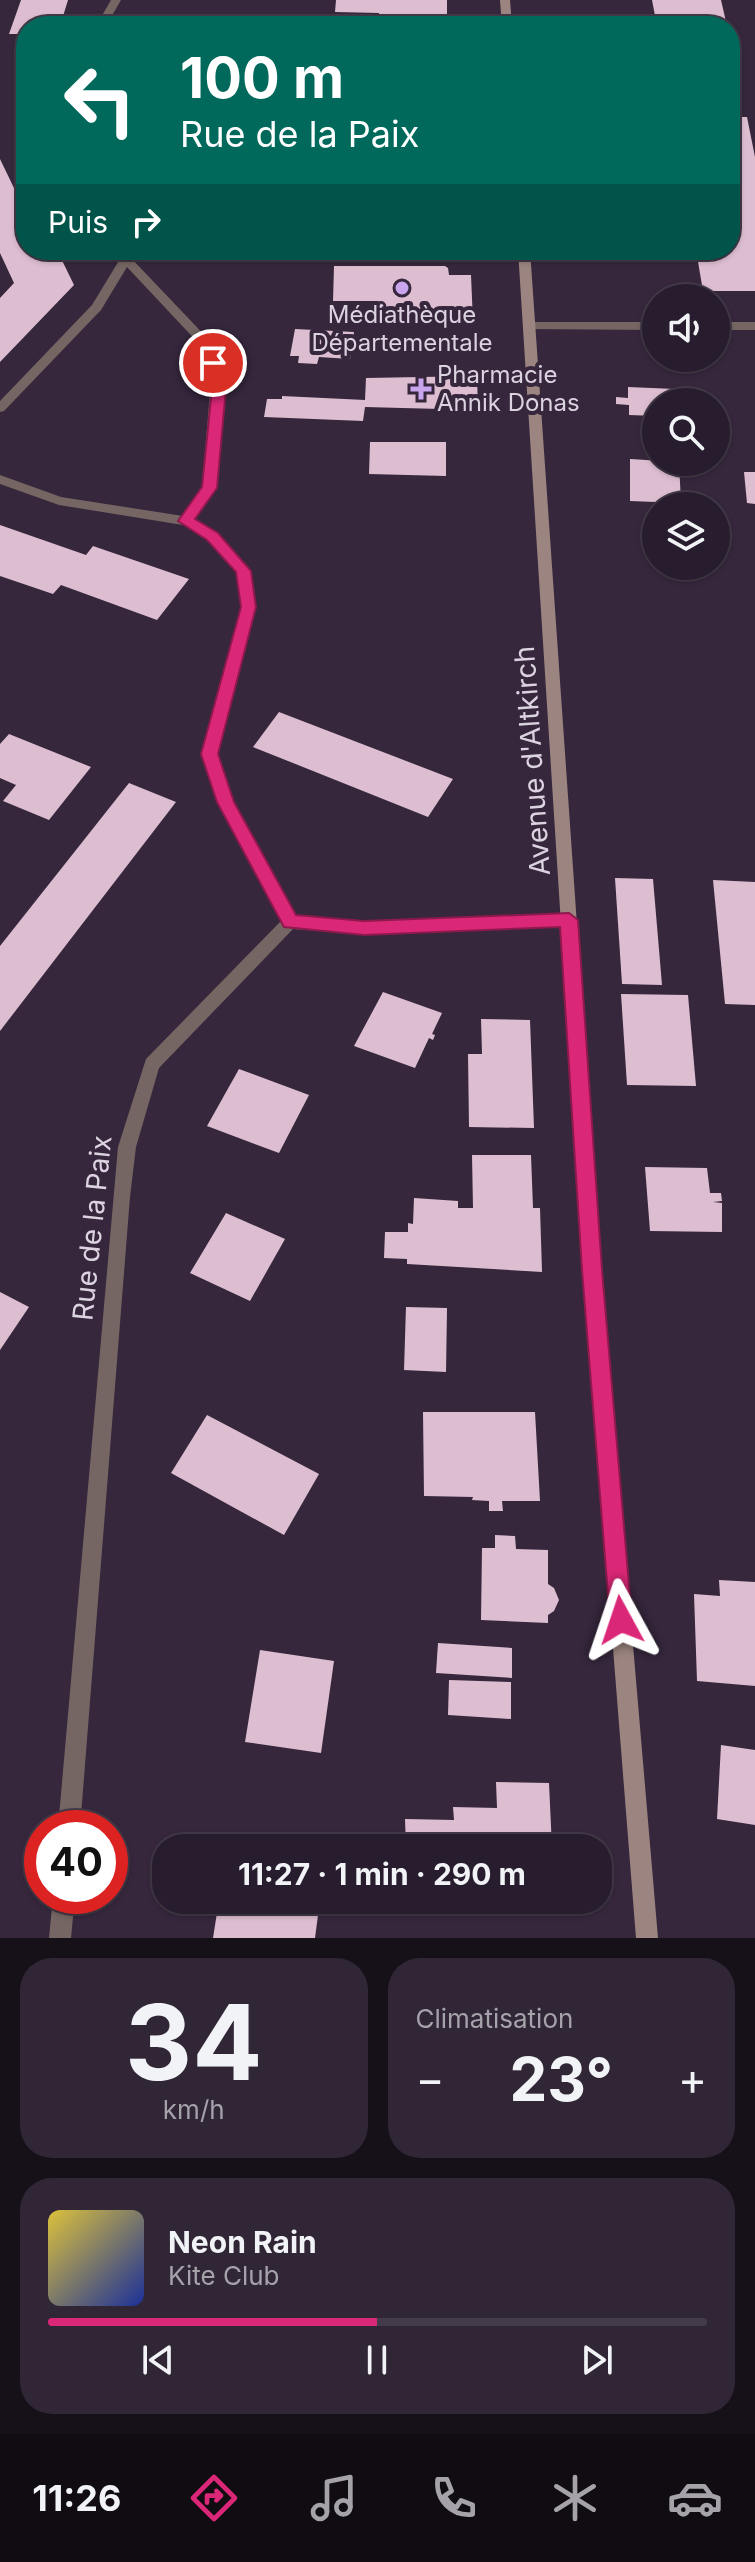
<!DOCTYPE html>
<html lang="fr">
<meta charset="utf-8">
<style>
body{margin:0;font-family:Inter,sans-serif;background:#302636;color:#f1f3f6;height:100vh;display:flex;flex-direction:column;font-size:30px;white-space:nowrap}
*{box-sizing:border-box;margin:0}
p{font-size:26px;color:#a5a2aa}
.icon{flex:none;width:44px;height:44px;fill:none;stroke:currentColor;stroke-width:2;stroke-linecap:round;stroke-linejoin:round}
.map{position:relative;height:1938px;overflow:hidden}
.details{display:flex;flex-direction:column;gap:20px;padding:20px;background:#161019;flex:1}
.details>*{flex:none}
.banner{position:absolute;left:16px;top:16px;width:724px;height:244px;border-radius:32px;box-shadow:0 2px 6px #0004,0 0 0 2px #443b4a;background:#00695c;color:#fff;overflow:hidden}
.tools{position:absolute;left:642px;top:284px;display:grid;gap:16px}
.tools a{display:grid;place-items:center;width:88px;height:88px;border-radius:50%;background:#281d2e;box-shadow:0 2px 6px #0004,0 0 0 2px #443b4a;font-size:40px}
.speed{position:absolute;left:24px;top:1810px;display:flex;gap:16px;font-size:40px;font-weight:700;text-align:center}
.speed>*{display:grid;place-content:center;width:104px;height:104px;border-radius:50%;background:#281d2e;box-shadow:0 2px 6px #0004,0 0 0 2px #443b4a;line-height:1}
.speed .limit{border:12px solid #d22;background:#fff;color:#111}
.pin{position:absolute;display:grid;place-items:center;width:68px;height:68px;color:#fff;margin:-34px;border:4px solid #fff;border-radius:50%;box-shadow:0 2px 8px #0007}
.me{position:absolute;width:88px;margin:-44px;rotate:355deg;stroke-linejoin:round;filter:drop-shadow(0 0 6px #0008)}
.turn{display:flex;align-items:center;gap:28px;height:168px;padding:0 32px;font-size:36px}
.turn .icon{width:104px;height:104px;stroke-width:2.5}
.turn b{display:block;font-size:56px;line-height:68px}
.then{display:flex;align-items:center;height:76px;padding:0 32px;background:#0003;gap:16px;font-size:30px}
.big{font-size:60px;font-weight:700;line-height:1.1}
.details .widget{flex:1;display:flex;flex-direction:column;justify-content:center;gap:12px;min-width:0;padding:0 28px;border-radius:32px;background:#302636}
.details .dial{align-items:center;gap:0}
.dial b{font-size:104px;line-height:1}
.song{display:flex;align-items:center;gap:24px}
.cover{width:96px;height:96px;border-radius:12px;background:linear-gradient(135deg,hsl(50 70% 55%),hsl(230 70% 35%))}
.played{height:8px;border-radius:4px;background:linear-gradient(90deg,#db2777 50%,#443b4a 50%)}
.keys{display:flex;justify-content:space-around;direction:ltr}
.heat{display:flex;justify-content:space-between;align-items:center;font-size:44px;direction:ltr}
.details .tiles{flex:1;display:grid;gap:20px;grid-template-columns:1fr 1fr}
.widget:last-child{grid-column:span 2}
.trip{position:absolute;left:152px;top:1834px;width:460px;height:80px;border-radius:32px;background:#281d2e;box-shadow:0 2px 6px #0004,0 0 0 2px #443b4a;font-weight:700;line-height:80px;text-align:center}
.dock{display:flex;height:128px;justify-content:space-around;align-items:center;background:#100c12;color:#a5a2aa}
.dock .icon{width:56px;height:56px}
.dock .active{color:#db2777}
.dock b{font-size:36px;color:#f1f3f6}
.map>svg:first-child{display:block}
.building{fill:#ddbed1}
.lines{fill:none;stroke-linecap:round;stroke-linejoin:round}
.lane{fill:#756663;fill-rule:evenodd}
.street{fill:#756663;fill-rule:evenodd}
.secondary{fill:#9c8580;fill-rule:evenodd}
.route{fill:#db2777;stroke:#8e194d;stroke-width:2}
.poi-dot{fill:#c9a5ee;stroke:#36273d;stroke-width:3}
.labels{text-anchor:middle;stroke-width:8;stroke-linejoin:round;paint-order:stroke}
.far-poi-label{font-size:24px;fill:#dcd3e1;stroke:#36273d}
.street-label{font-size:28px;fill:#dcd3e1;stroke:#36273d}
</style>
<div class="map">
<svg width="755" height="1938" viewBox="0 0 755 1938">
<rect width="100%" height="100%" fill="#36273d"/>
<g class="building">
<path d="M21 0H68L60 26H26V34H9Z"/>
<path d="M336 0H447V14H425L424 25 379 24V13L335 12Z"/>
<path d="M652 0H721L727 26H657Z"/>
<path d="M730 46H731L740 87H730Z"/>
<path d="M730 117H747L755 157V291H703L696 250H730Z"/>
<path d="M0 159 26 213V250H57L74 285 0 362V298L14 283 0 253Z"/>
<path d="M334 266H445L448 268 449 275H471L473 322H411V313L378 312V301H333Z"/>
<path d="M295 329 354 332 350 359 319 357 317 364 298 363 299 356H290Z"/>
<path d="M477 376 478 410 365 407 363 421 264 417 267 399H282V396L365 400 366 378Z"/>
<path d="M628 387 675 389 676 402H656V416L629 415V405L616 404V397L628 398Z"/>
<path d="M370 442H446V476L369 474Z"/>
<path d="M630 459 679 462 681 503 630 501Z"/>
<path d="M744 472H755V504L747 503Z"/>
<path d="M0 525 86 555 93 546 189 579 157 620 61 585 53 594 0 576Z"/>
<path d="M279 712 453 779 428 817 253 747Z"/>
<path d="M9 734 91 767 49 820 3 801 16 785 0 778V744Z"/>
<path d="M129 783 176 802 0 1031V946Z"/>
<path d="M615 878 653 879 662 985 622 984Z"/>
<path d="M713 880 755 882V1005L725 1004Z"/>
<path d="M383 992 442 1013 432 1034 435 1035 433 1040 429 1038 415 1068 354 1046Z"/>
<path d="M621 994 688 995 696 1086 627 1085Z"/>
<path d="M481 1019 530 1020 534 1128 469 1127 468 1054H482Z"/>
<path d="M239 1069 309 1095 279 1153 207 1126Z"/>
<path d="M472 1155H531L533 1208H540L542 1272 407 1264V1259L384 1258 385 1232H408V1223L413 1224 414 1198 458 1201V1208H473Z"/>
<path d="M645 1167 707 1168 710 1193H721L722 1201 713 1202 722 1203V1232L650 1231Z"/>
<path d="M226 1213 285 1239 250 1301 190 1273Z"/>
<path d="M0 1292 29 1307 0 1350Z"/>
<path d="M406 1307 447 1308 446 1372 404 1370Z"/>
<path d="M423 1412H535L540 1501H502L503 1511H489V1501L472 1500 473 1497 424 1496Z"/>
<path d="M207 1415 319 1474 284 1535 171 1473Z"/>
<path d="M495 1535 515 1536 516 1549 548 1550V1584L554 1588 559 1600 554 1611 548 1615V1623L481 1620 482 1548H495Z"/>
<path d="M719 1580 755 1582V1686L697 1681 694 1594 720 1596Z"/>
<path d="M438 1643 512 1648V1678L436 1673Z"/>
<path d="M260 1650 334 1661 321 1753 245 1742Z"/>
<path d="M449 1680 511 1682V1719L448 1715Z"/>
<path d="M721 1745 755 1750V1825L717 1819Z"/>
<path d="M496 1782 549 1783 552 1848H406L405 1819 454 1820 453 1807 497 1808Z"/>
<path d="M219 1900H320L315 1938H213Z"/>
</g>
<g class="lines">
<g class="lane">
<path d="M529 322H656V330L525 329 523 326Z"/>
<rect x="716" y="322" width="39" height="8"/>
</g>
<g class="street">
<path d="M111 0H121L106 26H96Z"/>
<path d="M127 250 131 258 212 343 223 380 216 488 194 520 217 533 251 571 255 607 217 754 233 802 295 916 364 922 569 914 575 916 577 920 575 924 569 926 364 934 293 929 159 1068 136 1147 130 1197 80 1828H58L118 1147 146 1059 281 921 219 802 203 754 241 607 237 572 207 539 183 525 59 505 0 484V475L61 497 183 516 202 488 211 380 202 347 127 267 101 310 4 411 0 412V401L92 305 120 259 117 250Z"/>
<path d="M53 1896H75L71 1938H49Z"/>
</g>
<g class="secondary">
<path d="M500 0H510L512 26H502Z"/>
<path d="M518 250H530L601 1270 658 1938H636L583 1270Z"/>
</g>
</g>
<path class="route" d="M213 359 220 363 226 388 217 488 195 519 218 533 251 571 256 607 218 754 234 802 296 915 364 921 569 913 578 920 602 1270 632 1620 629 1628 621 1631 613 1628 610 1620 582 1270 560 927 364 935 284 927 217 802 201 754 241 607 236 572 207 540 178 521 202 487 212 388 206 363Z"/>
<g class="poi-dot">
<circle cx="402" cy="288" r="8"/>
<path d="M417 377h8v8h8v8h-8v8h-8v-8h-8v-8h8z"/>
</g>
<g class="labels">
<g class="far-poi-label">
<text x="402" y="323">Médiathèque<tspan x="402" dy="28">Départementale</tspan></text>
<text x="437" y="383" text-anchor="start">Pharmacie<tspan x="437" dy="28">Annik Donas</tspan></text>
</g>
<g class="street-label">
<text transform="translate(532 761) rotate(-94)" y="10">Avenue d'Altkirch</text>
<text transform="translate(92 1228) rotate(-84)" y="10">Rue de la Paix</text>
</g>
</g>
</svg>
<div class="tools">
<a><svg class="icon" aria-label="sound" viewBox="0 0 24 24"><path d="M4 9h4l5-4v14l-5-4H4zM17 9q2 3 0 6"/></svg></a>
<a><svg class="icon" aria-label="search" viewBox="0 0 24 24"><circle cx="10" cy="10" r="6"/><path d="M15 15l6 6"/></svg></a>
<a><svg class="icon" aria-label="layers" viewBox="0 0 24 24"><path d="M12 4l9 5-9 5-9-5zM3 14l9 5 9-5"/></svg></a>
</div>
<div class="speed"><div class="limit">40</div></div>
<div class="pin" style="left:213px;top:363px;background:#d93025"><svg class="icon" aria-label="arrive" viewBox="0 0 24 24"><path d="M6 21V4h12l-3 4 3 4H6"/></svg></div>
<svg class="me" style="left:621px;top:1620px" viewBox="-20 -20 40 40"><path d="M0-17L14 15 0 8-14 15z" fill="#db2777" stroke="#fff" stroke-width="4"/></svg>
<div class="trip">11:27 · 1 min · 290 m</div>
<div class="banner">
<div class="turn"><svg class="icon" aria-label="left" viewBox="0 0 24 24"><path d="M17 20v-9H6M10 6l-5 5 5 5"/></svg><div><b>100 m</b>Rue de la Paix</div></div>
<div class="then">Puis<svg class="icon" aria-label="right" viewBox="0 0 24 24"><path d="M7 20v-9h11M14 6l5 5-5 5"/></svg></div>
</div>
</div>
<section class="details">
<div class="tiles">
<div class="widget dial"><b>34</b><p>km/h</p></div>
<div class="widget"><p>Climatisation</p>
<div class="heat"><a>−</a><b class="big">23°</b><a>+</a></div>
</div>
<div class="widget">
<div class="song"><i class="cover"></i><div><b>Neon Rain</b><p>Kite Club</p></div></div>
<div class="played"></div>
<div class="keys"><svg class="icon" aria-label="previous" viewBox="0 0 24 24"><path d="M18 5L8 12l10 7zM5 5v14"/></svg><svg class="icon" aria-label="pause" viewBox="0 0 24 24"><path d="M8 5v14M16 5v14"/></svg><svg class="icon" aria-label="next" viewBox="0 0 24 24"><path d="M6 5l10 7-10 7zM19 5v14"/></svg></div>
</div>
</div>
</section>
<nav class="dock">
<b>11:26</b>
<svg class="icon active" aria-label="directions" viewBox="0 0 24 24"><path d="M12 3l9 9-9 9-9-9zM9 14v-3h6M13 9l2 2-2 2"/></svg>
<svg class="icon" aria-label="music" viewBox="0 0 24 24"><path d="M9 18V5l10-2v13"/><circle cx="6" cy="18" r="3"/><circle cx="16" cy="16" r="3"/></svg>
<svg class="icon" aria-label="phone" viewBox="0 0 24 24"><path d="M5 4h4l2 5-3 2q2 4 5 5l2-3 5 2v4C11 20 4 13 5 4z"/></svg>
<svg class="icon" aria-label="climate" viewBox="0 0 24 24"><path d="M12 3v18M4 7l16 10M4 17L20 7"/></svg>
<svg class="icon" aria-label="car" viewBox="0 0 24 24"><path d="M5 17H2v-5l4-1 3-4h7l3 4 3 1v5h-3M9 17h6M6 11h13"/><circle cx="7" cy="17" r="2"/><circle cx="17" cy="17" r="2"/></svg>
</nav>
